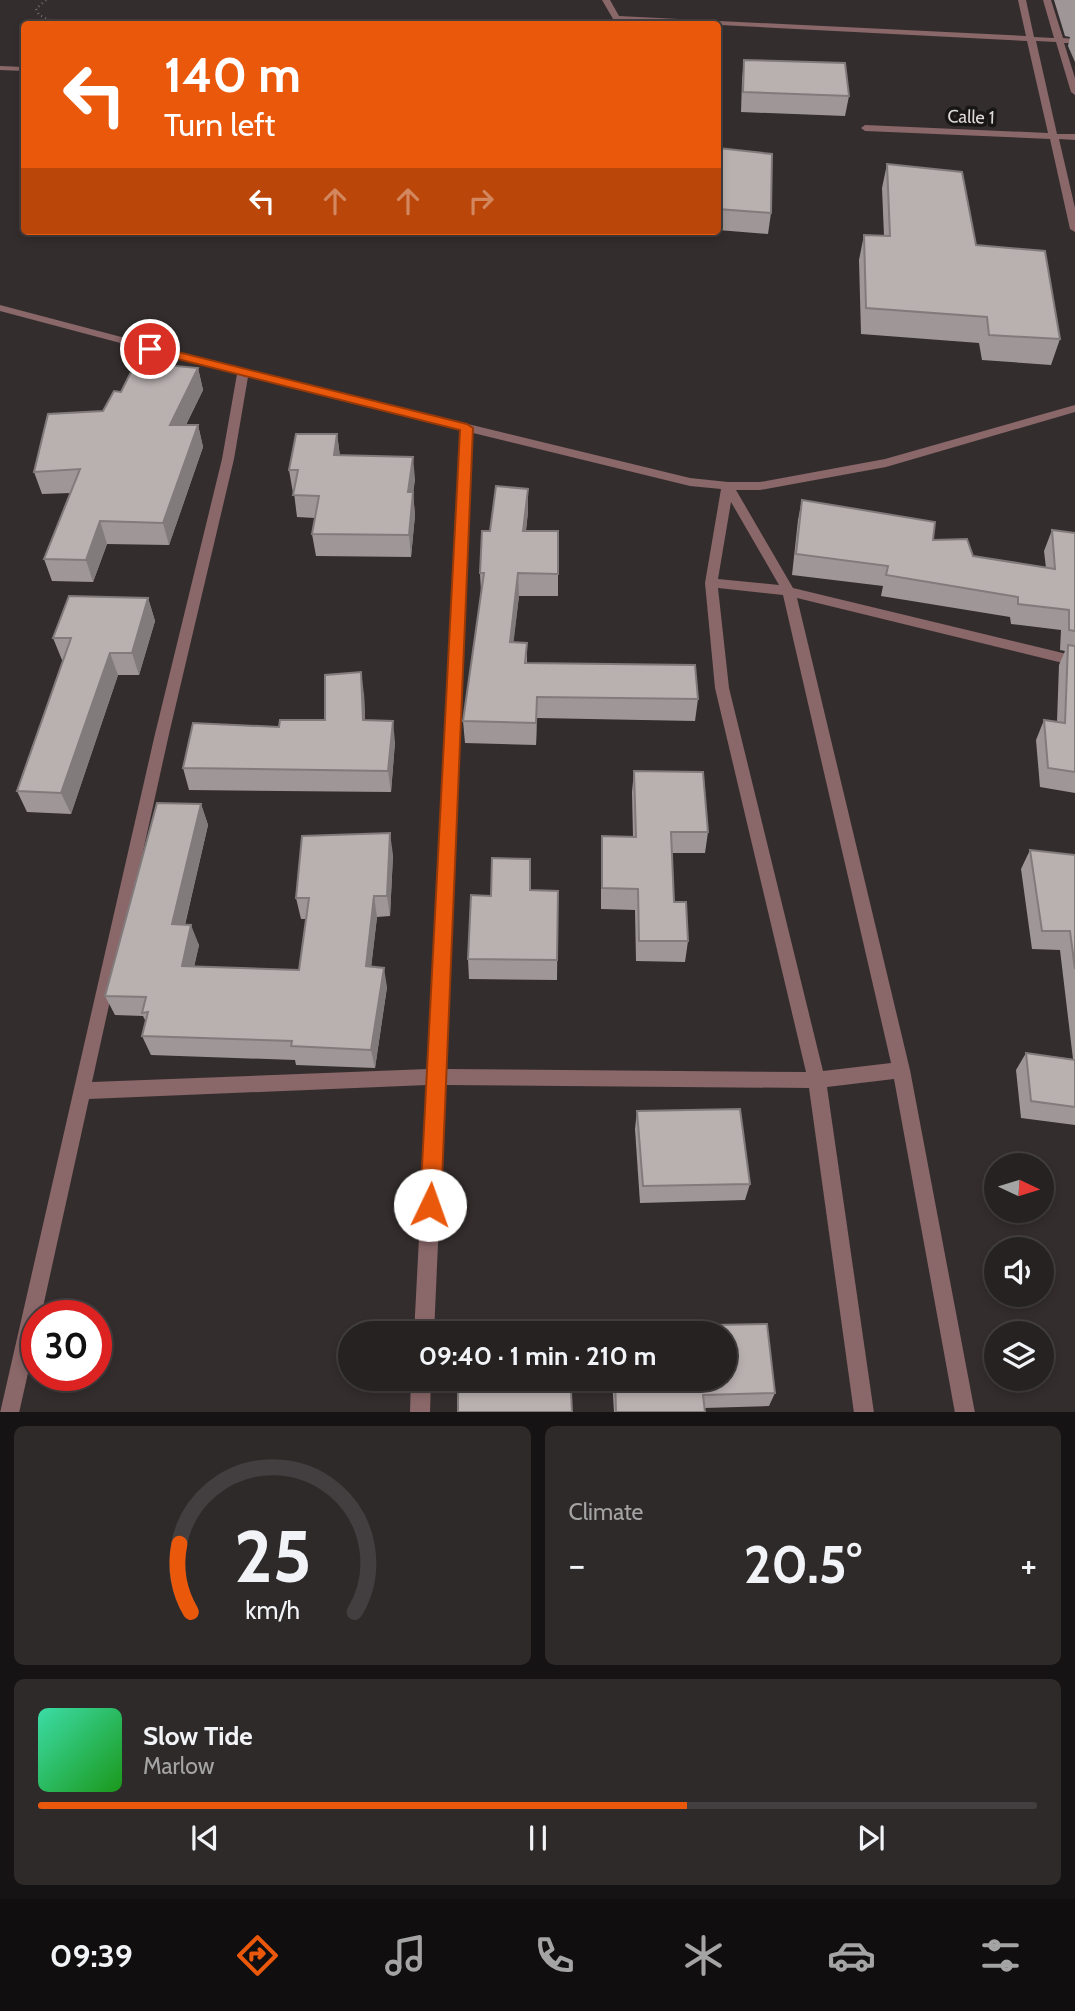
<!DOCTYPE html>
<meta charset="utf-8">
<style>
body{margin:0;font-family:Cabin,sans-serif;background:#2f2a2a;color:#f1f3f6;height:100vh;display:flex;flex-direction:column;font-size:26px;white-space:nowrap}
*{box-sizing:border-box;margin:0}
p{font-size:23px;color:#a4a4a5}
.icon{flex:none;width:38px;height:38px;fill:none;stroke:currentColor;stroke-width:2;stroke-linecap:round;stroke-linejoin:round}
.map{position:relative;height:1412px;overflow:hidden}
.details{display:flex;flex-direction:column;gap:14px;padding:14px;background:#151313;flex:1}
.details>*{flex:none}
.hud{position:absolute;left:21px;top:21px;width:700px;height:214px;border-radius:7px;box-shadow:0 4px 10px #0003,0 0 0 2px #433f40;background:#ea580c;color:#fff;overflow:hidden}
.needle{width:46px;rotate:94deg}
.buttons{position:absolute;left:984px;top:1153px;display:grid;gap:14px}
.buttons a{display:grid;place-items:center;width:70px;height:70px;border-radius:50%;background:#272222;box-shadow:0 4px 10px #0003,0 0 0 2px #433f40;font-size:35px}
.speed{position:absolute;left:21px;top:1300px;display:flex;gap:14px;font-size:35px;font-weight:700;text-align:center}
.speed>*{display:grid;place-content:center;width:91px;height:91px;border-radius:50%;background:#272222;box-shadow:0 4px 10px #0003,0 0 0 2px #433f40;line-height:1}
.speed .limit{border:10px solid #d22;background:#fff;color:#111}
.pin{position:absolute;display:grid;place-items:center;width:60px;height:60px;color:#fff;margin:-30px;border:4px solid #fff;border-radius:50%;box-shadow:0 2px 7px #0007}
.me{position:absolute;width:77px;margin:-38px;rotate:3deg;stroke-linejoin:round;filter:drop-shadow(0 0 5px #0008)}
.turn{display:flex;align-items:center;gap:24px;height:147px;padding:0 28px;font-size:32px}
.turn .icon{width:91px;height:91px;stroke-width:2.5}
.turn b{display:block;font-size:49px;line-height:60px}
.lanes{display:flex;align-items:center;height:66px;padding:0 28px;background:#0003;justify-content:center;gap:35px;direction:ltr}
.lanes .off{opacity:.35}
.big{font-size:52px;font-weight:700;line-height:1.1}
.details .card{flex:1;display:flex;flex-direction:column;justify-content:center;gap:10px;min-width:0;padding:0 24px;border-radius:10px;background:#2f2a2a}
.details .dial{align-items:center;gap:0}
.dial svg{height:182px;overflow:visible;fill:none;stroke:#433f40;stroke-width:7;stroke-linecap:round;text-anchor:middle}
.dial text{fill:#f1f3f6;stroke:none}
.song{display:flex;align-items:center;gap:21px}
.cover{width:84px;height:84px;border-radius:10px;background:linear-gradient(135deg,hsl(160 70% 55%),hsl(120 70% 35%))}
.played{height:7px;border-radius:4px;background:linear-gradient(90deg,#ea580c 65%,#433f40 65%)}
.keys{display:flex;justify-content:space-around;direction:ltr}
.heat{display:flex;justify-content:space-between;align-items:center;font-size:38px;direction:ltr}
.details .tiles{flex:1;display:grid;gap:14px;grid-template-columns:1fr 1fr}
.card:last-child{grid-column:span 2}
.trip{position:absolute;left:338px;top:1321px;width:399px;height:70px;border-radius:35px;background:#272222;box-shadow:0 4px 10px #0003,0 0 0 2px #433f40;font-weight:700;line-height:70px;text-align:center}
.menu{display:flex;height:112px;justify-content:space-around;align-items:center;background:#100e0e;color:#a4a4a5}
.menu .icon{width:49px;height:49px}
.menu .on{color:#ea580c}
.menu b{font-size:32px;color:#f1f3f6}
.map>svg:first-child{display:block}
.lines{fill:none;stroke-linecap:round;stroke-linejoin:round}
.path{stroke:#726d6d;stroke-width:2.5;stroke-dasharray:1 3.5;stroke-linecap:butt}
.street{fill:#8a6769;fill-rule:evenodd}
.wall{fill:#9f9797}
.shaded-wall{fill:#827b7b}
.building{fill:#b9b0b0;stroke:#827b7b;stroke-width:2}
.route{fill:#ea580c;stroke:#983908;stroke-width:2}
.labels{text-anchor:middle;stroke-width:7;stroke-linejoin:round;paint-order:stroke}
.far-street-label{font-size:18px;fill:#ddd9d9;stroke:#191616}
</style>
<div class="map">
<svg width="1075" height="1413" viewBox="0 0 1075 1413">
<rect width="100%" height="100%" fill="#342d2d"/>
<g class="lines">
<path class="path" d="M46 0 36 9 39 15 59 24"/>
<g class="street">
<path d="M602 0H610L619 16 1026 36 1018 0H1026L1034 37 1054 38 1043 0H1051L1063 38 1075 39V43H1064L1075 78V95L1071 92 1056 42 1036 41 1057 134H1075V140L1059 139 1075 208V232L1070 229 1050 139 865 131 861 128 865 125 1048 133 1027 41 622 20 624 24H616Z"/>
<path d="M0 66 24 67V71L0 70Z"/>
<path d="M0 305 262 374 690 478 728 482H760L885 459 1075 405V412L886 467 760 490H736L793 588 1075 656V666L797 598 910 1070 975 1413H955L894 1079 827 1087 874 1413H854L809 1088 445 1085 434 1334H414L427 1085 89 1099 41 1316H37V1333L19 1413H0L155 734 222 459 237 374 0 311ZM248 377 461 430 428 1069 92 1082 169 734 234 459ZM473 433 690 486 721 489 705 583 715 688 806 1072 445 1069ZM731 502 779 585 718 579ZM718 588 783 595 891 1063 823 1071 729 688Z"/>
<path d="M411 1379H431L430 1413H410Z"/>
</g>
</g>
<g class="wall">
<path d="M1054 0H1075V62L1068 46 1070 37 1065 36Z"/>
<path d="M744 60 849 96 845 116 741 112 742 80Z"/>
<path d="M718 148 771 213 768 234 718 230Z"/>
<path d="M887 164 976 245 1060 339 1051 365 982 360 979 343 861 334 859 260 864 235 884 236 882 188Z"/>
<path d="M198 368 203 390 186 425H198L203 447 169 545 107 544 93 582 52 581 44 559 71 493 42 494 34 472 103 411 121 392 151 369Z"/>
<path d="M337 434 340 456 415 479 413 493 415 515 411 557 316 556 312 534 315 518 297 517 294 493H293L289 470Z"/>
<path d="M528 489V512L526 531 558 574V596H519L513 643H527V663L698 699 695 721 537 718 536 745 465 743 463 721 481 592 480 573 490 531Z"/>
<path d="M802 500 933 540 973 556 1046 568 1044 551 1052 530 1075 533V793L1040 787 1036 740 1044 720 1057 722 1059 665 1065 651 1060 650 1061 630 1011 624 1010 617 881 596 883 586 792 575 798 520Z"/>
<path d="M148 598 155 621 139 675H118L71 814 27 812 17 791 63 660H62L53 638Z"/>
<path d="M364 694 365 720 395 742 391 792 189 790 183 768 279 727 325 720Z"/>
<path d="M634 771 708 832 705 853H672L674 902 688 941 685 962 636 961 635 910 601 909V857L602 836 633 837 632 792Z"/>
<path d="M201 804 208 825 185 925 199 945 194 966 299 970 306 919H301L296 898 393 855 390 916 377 917 371 967 387 987 375 1068 296 1065 295 1060 151 1055 142 1036 146 1022 143 1016 115 1015 105 996Z"/>
<path d="M1030 850 1075 855V1125L1021 1118 1016 1070 1026 1053 1073 1059 1060 950 1032 949 1021 869Z"/>
<path d="M530 890 558 891 557 980 469 979 468 959 491 896Z"/>
<path d="M637 1111 750 1184 745 1200 640 1203 635 1129Z"/>
<path d="M767 1324 775 1393 769 1406 704 1408 705 1412H614L612 1379H724V1334H611L612 1327Z"/>
</g>
<g class="shaded-wall">
<path d="M198 368 203 390 175 447 170 425Z"/>
<path d="M198 425 203 447 169 545 163 523Z"/>
<path d="M337 434 340 457 334 455Z"/>
<path d="M413 457 415 479 413 493 415 515 411 557 409 535 408 492Z"/>
<path d="M528 489V512L523 553V531Z"/>
<path d="M100 521 107 544 93 582 86 560Z"/>
<path d="M518 573 519 596 511 664 510 642Z"/>
<path d="M148 598 155 621 139 675 132 653Z"/>
<path d="M110 653 118 675 71 814 61 793Z"/>
<path d="M361 672 364 694 366 742 363 720Z"/>
<path d="M537 697V718L536 745V723Z"/>
<path d="M393 721 395 742 391 792 388 771Z"/>
<path d="M201 804 208 825 180 945 172 924Z"/>
<path d="M390 833 393 855 390 916 387 896Z"/>
<path d="M374 896 377 917 369 986 366 966Z"/>
<path d="M191 925 199 945 190 986 182 966Z"/>
<path d="M384 968 387 987 375 1068 371 1050Z"/>
</g>
<g class="building">
<path d="M744 60 845 63 849 96 743 92Z"/>
<path d="M718 148 772 154 771 213 718 209Z"/>
<path d="M887 164 962 172 976 245 1045 251 1060 339 989 335 987 317 866 308 864 235 890 236Z"/>
<path d="M154 364 198 368 170 425H198L163 523 100 521 86 560 44 559 80 469 34 472 48 414 103 411 114 391 121 392 133 368 151 369Z"/>
<path d="M296 434H337L334 455 413 457 408 492H413L409 535 312 534 319 496 293 495 298 470H289Z"/>
<path d="M496 486 528 489 523 531H558V574L518 573 510 642 527 643 525 663 695 665 698 699 537 697 536 723 463 721 484 573H480L482 531H490Z"/>
<path d="M802 500 935 522 933 540 967 539 973 556 1055 569 1052 530 1075 533V631L1069 630V610L1018 604V597L886 575 888 566 796 554Z"/>
<path d="M69 596 148 598 132 653H110L61 793 17 791 71 638H53Z"/>
<path d="M1068 645 1075 646V772L1048 768 1044 720 1065 723Z"/>
<path d="M361 672 363 720 393 721 388 771 183 768 193 723 279 727 280 720H325V675Z"/>
<path d="M634 771 703 772 708 832H671L674 902H686L688 941H639L638 889 602 888V836L636 837Z"/>
<path d="M157 803 201 804 172 924 191 925 182 966 299 970 309 898H296L302 836 390 833 387 896H374L366 966 384 968 371 1050 291 1046 292 1041 142 1036 148 1012 142 1013 146 997 105 996Z"/>
<path d="M1030 850 1075 855V969L1070 931H1042Z"/>
<path d="M492 858 530 859V890L558 891 557 960 468 959 471 895 491 896Z"/>
<path d="M1026 1053 1075 1060V1107L1031 1101Z"/>
<path d="M740 1109 750 1184 643 1186 637 1111Z"/>
<path d="M767 1324 775 1393 703 1395 705 1412H616L615 1379H724V1334H612V1327Z"/>
<path d="M458 1390 571 1392 572 1412H458Z"/>
</g>
<path class="route" d="M150 345 467 424 473 428 441 1205 438 1213 430 1216 423 1213 420 1205 460 430 146 351V346Z"/>
<g class="labels">
<g class="far-street-label">
<text transform="translate(971 117) rotate(2)" y="6">Calle 1</text>
</g>
</g>
</svg>
<div class="buttons">
<a><svg class="needle" viewBox="-14 -14 28 28"><path d="M0-13l5 13h-10z" fill="#e53935"/><path d="M0 13l5-13h-10z" fill="#a4a4a5"/></svg></a>
<a><svg class="icon" aria-label="sound" viewBox="0 0 24 24"><path d="M4 9h4l5-4v14l-5-4H4zM17 9q2 3 0 6"/></svg></a>
<a><svg class="icon" aria-label="layers" viewBox="0 0 24 24"><path d="M12 4l9 5-9 5-9-5zM3 14l9 5 9-5"/></svg></a>
</div>
<div class="speed"><div class="limit">30</div></div>
<div class="pin" style="left:150px;top:349px;background:#d93025"><svg class="icon" aria-label="arrive" viewBox="0 0 24 24"><path d="M6 21V4h12l-3 4 3 4H6"/></svg></div>
<svg class="me" style="left:430px;top:1205px" viewBox="-20 -20 40 40"><circle r="19" fill="#fff"/><path d="M0-13L10 11 0 6-10 11z" fill="#ea580c"/></svg>
<div class="trip">09:40 · 1 min · 210 m</div>
<div class="hud">
<div class="turn"><svg class="icon" aria-label="left" viewBox="0 0 24 24"><path d="M17 20v-9H6M10 6l-5 5 5 5"/></svg><div><b>140 m</b>Turn left</div></div>
<div class="lanes"><svg class="icon" aria-label="left" viewBox="0 0 24 24"><path d="M17 20v-9H6M10 6l-5 5 5 5"/></svg><svg class="icon off" aria-label="ahead" viewBox="0 0 24 24"><path d="M12 20V5M6 11l6-6 6 6"/></svg><svg class="icon off" aria-label="ahead" viewBox="0 0 24 24"><path d="M12 20V5M6 11l6-6 6 6"/></svg><svg class="icon off" aria-label="right" viewBox="0 0 24 24"><path d="M7 20v-9h11M14 6l5 5-5 5"/></svg></div>
</div>
</div>
<section class="details">
<div class="tiles">
<div class="card dial"><svg viewBox="0 0 100 80">
<path d="M14 69A42 42 0 1 1 86 69"/>
<path d="M14 69A42 42 0 0 1 9 39" stroke="#ea580c"/>
<text x="50" y="56" font-size="32" font-weight="700">25</text>
<text x="50" y="72" font-size="11">km/h</text>
</svg></div>
<div class="card"><p>Climate</p>
<div class="heat"><a>−</a><b class="big">20.5°</b><a>+</a></div>
</div>
<div class="card">
<div class="song"><i class="cover"></i><div><b>Slow Tide</b><p>Marlow</p></div></div>
<div class="played"></div>
<div class="keys"><svg class="icon" aria-label="previous" viewBox="0 0 24 24"><path d="M18 5L8 12l10 7zM5 5v14"/></svg><svg class="icon" aria-label="pause" viewBox="0 0 24 24"><path d="M8 5v14M16 5v14"/></svg><svg class="icon" aria-label="next" viewBox="0 0 24 24"><path d="M6 5l10 7-10 7zM19 5v14"/></svg></div>
</div>
</div>
</section>
<nav class="menu">
<b>09:39</b>
<svg class="icon on" aria-label="directions" viewBox="0 0 24 24"><path d="M12 3l9 9-9 9-9-9zM9 14v-3h6M13 9l2 2-2 2"/></svg>
<svg class="icon" aria-label="music" viewBox="0 0 24 24"><path d="M9 18V5l10-2v13"/><circle cx="6" cy="18" r="3"/><circle cx="16" cy="16" r="3"/></svg>
<svg class="icon" aria-label="phone" viewBox="0 0 24 24"><path d="M5 4h4l2 5-3 2q2 4 5 5l2-3 5 2v4C11 20 4 13 5 4z"/></svg>
<svg class="icon" aria-label="climate" viewBox="0 0 24 24"><path d="M12 3v18M4 7l16 10M4 17L20 7"/></svg>
<svg class="icon" aria-label="car" viewBox="0 0 24 24"><path d="M5 17H2v-5l4-1 3-4h7l3 4 3 1v5h-3M9 17h6M6 11h13"/><circle cx="7" cy="17" r="2"/><circle cx="17" cy="17" r="2"/></svg>
<svg class="icon" aria-label="filters" viewBox="0 0 24 24"><path d="M4 7h16M4 17h16"/><circle cx="9" cy="7" r="2"/><circle cx="15" cy="17" r="2"/></svg>
</nav>
